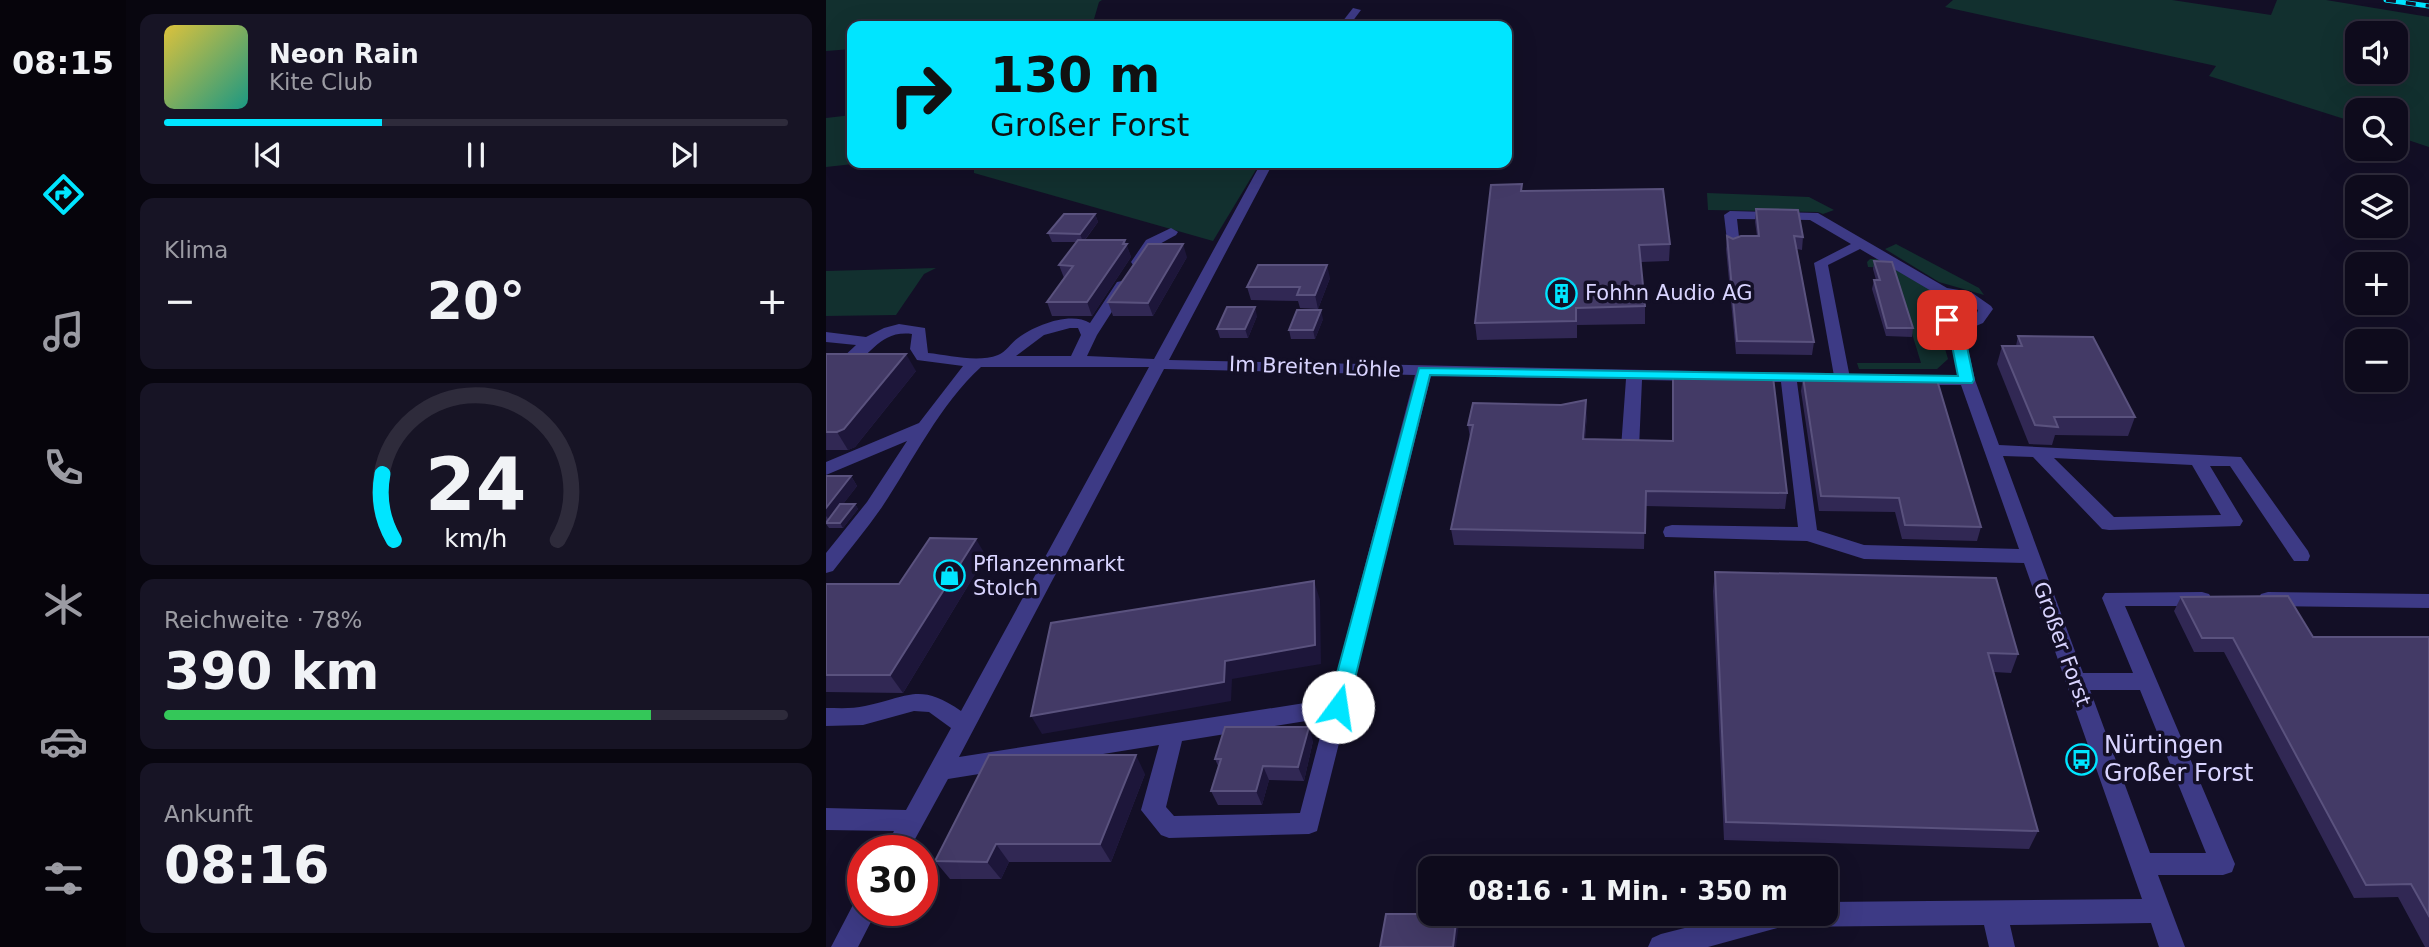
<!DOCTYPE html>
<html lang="de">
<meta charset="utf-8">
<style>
body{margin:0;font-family:"DejaVu Sans",sans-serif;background:#171425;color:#f1f3f6;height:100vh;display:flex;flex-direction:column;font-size:26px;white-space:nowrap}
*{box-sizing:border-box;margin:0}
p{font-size:23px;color:#9b9ba3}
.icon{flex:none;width:38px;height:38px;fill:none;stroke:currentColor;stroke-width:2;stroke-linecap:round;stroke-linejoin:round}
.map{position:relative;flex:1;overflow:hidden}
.details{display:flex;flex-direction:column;gap:14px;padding:14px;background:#08060f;width:700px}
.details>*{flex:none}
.hud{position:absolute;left:21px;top:21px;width:665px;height:147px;border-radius:14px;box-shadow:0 7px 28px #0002,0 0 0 2px #2e2b3b;background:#00e5ff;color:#111;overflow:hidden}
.buttons{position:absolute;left:1519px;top:21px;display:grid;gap:14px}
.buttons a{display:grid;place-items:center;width:63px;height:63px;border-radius:14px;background:#0e0b1c;box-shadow:0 7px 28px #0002,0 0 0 2px #2e2b3b;font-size:35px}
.speed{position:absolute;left:21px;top:835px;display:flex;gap:14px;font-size:35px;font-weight:700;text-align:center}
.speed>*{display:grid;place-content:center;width:91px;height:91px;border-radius:50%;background:#0e0b1c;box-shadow:0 7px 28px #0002,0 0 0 2px #2e2b3b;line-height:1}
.speed .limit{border:10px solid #d22;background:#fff;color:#111}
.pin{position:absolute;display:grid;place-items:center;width:60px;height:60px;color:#fff;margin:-30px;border-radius:14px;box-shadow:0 4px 10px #0006}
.me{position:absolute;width:77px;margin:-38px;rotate:14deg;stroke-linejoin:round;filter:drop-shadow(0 0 5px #0008)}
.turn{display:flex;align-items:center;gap:24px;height:147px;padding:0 28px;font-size:32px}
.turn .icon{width:91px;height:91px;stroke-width:2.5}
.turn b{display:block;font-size:49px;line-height:60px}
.big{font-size:52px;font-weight:600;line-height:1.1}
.details .card{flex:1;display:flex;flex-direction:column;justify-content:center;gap:10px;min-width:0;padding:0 24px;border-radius:14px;background:#171425}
.details .dial{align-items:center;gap:0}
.dial svg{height:182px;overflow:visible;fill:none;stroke:#2e2b3b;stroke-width:7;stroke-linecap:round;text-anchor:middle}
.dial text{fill:#f1f3f6;stroke:none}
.song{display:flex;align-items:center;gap:21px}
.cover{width:84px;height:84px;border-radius:10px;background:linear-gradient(135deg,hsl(50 70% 55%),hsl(170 70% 35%))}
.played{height:7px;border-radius:4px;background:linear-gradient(90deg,#00e5ff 35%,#2e2b3b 35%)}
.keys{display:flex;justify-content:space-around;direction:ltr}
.heat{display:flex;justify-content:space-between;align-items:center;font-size:38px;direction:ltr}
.charge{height:10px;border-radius:5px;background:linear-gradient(90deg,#34c759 78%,#2e2b3b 0)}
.trip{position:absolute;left:592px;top:856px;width:420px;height:70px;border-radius:14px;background:#0e0b1c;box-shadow:0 7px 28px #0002,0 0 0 2px #2e2b3b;font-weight:600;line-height:70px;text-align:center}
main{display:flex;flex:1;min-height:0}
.tabs{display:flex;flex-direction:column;width:126px;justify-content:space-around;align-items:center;background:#06040b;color:#9b9ba3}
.tabs .icon{width:49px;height:49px}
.tabs .selected{color:#00e5ff}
.tabs b{font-size:32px;color:#f1f3f6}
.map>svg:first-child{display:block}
.green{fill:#12302f;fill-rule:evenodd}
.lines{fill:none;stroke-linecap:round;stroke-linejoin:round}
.minor{fill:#3d3a85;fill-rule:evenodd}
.rail-casing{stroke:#00e5ff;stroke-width:5}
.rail{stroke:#130f26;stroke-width:3.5;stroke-dasharray:10;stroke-linecap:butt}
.wall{fill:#312854}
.shaded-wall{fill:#1d163a}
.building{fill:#433a66;stroke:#5a527e;stroke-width:2}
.route{fill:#00e5ff;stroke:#0095a6;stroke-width:2}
.labels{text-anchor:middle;stroke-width:7;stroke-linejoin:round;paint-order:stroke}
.poi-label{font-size:21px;fill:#d9d4ff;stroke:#130f26;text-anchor:start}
.street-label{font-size:21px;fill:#d9d4ff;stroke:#130f26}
.near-poi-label{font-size:24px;fill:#d9d4ff;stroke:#130f26;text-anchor:start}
</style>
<main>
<nav class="tabs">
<b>08:15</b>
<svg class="icon selected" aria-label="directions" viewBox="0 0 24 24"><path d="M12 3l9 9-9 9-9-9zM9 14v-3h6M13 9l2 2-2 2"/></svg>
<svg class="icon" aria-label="music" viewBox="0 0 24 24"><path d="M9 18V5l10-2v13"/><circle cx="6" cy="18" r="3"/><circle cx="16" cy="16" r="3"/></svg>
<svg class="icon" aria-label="phone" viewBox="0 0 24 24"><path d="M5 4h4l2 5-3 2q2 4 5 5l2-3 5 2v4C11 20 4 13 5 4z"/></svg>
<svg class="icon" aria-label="climate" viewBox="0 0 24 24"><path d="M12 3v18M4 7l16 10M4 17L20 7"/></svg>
<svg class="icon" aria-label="car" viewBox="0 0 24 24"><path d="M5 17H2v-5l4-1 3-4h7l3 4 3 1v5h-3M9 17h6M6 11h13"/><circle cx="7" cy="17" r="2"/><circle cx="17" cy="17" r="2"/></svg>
<svg class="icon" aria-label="filters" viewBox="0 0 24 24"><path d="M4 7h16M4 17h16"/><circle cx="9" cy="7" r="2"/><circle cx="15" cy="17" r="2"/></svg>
</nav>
<section class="details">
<div class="card">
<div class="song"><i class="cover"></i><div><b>Neon Rain</b><p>Kite Club</p></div></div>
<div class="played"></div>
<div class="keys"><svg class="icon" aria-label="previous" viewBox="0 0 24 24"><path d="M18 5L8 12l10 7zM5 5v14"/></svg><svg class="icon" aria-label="pause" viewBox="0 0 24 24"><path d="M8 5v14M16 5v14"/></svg><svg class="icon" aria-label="next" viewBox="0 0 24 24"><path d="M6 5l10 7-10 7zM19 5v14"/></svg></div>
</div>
<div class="card"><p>Klima</p>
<div class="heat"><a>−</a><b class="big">20°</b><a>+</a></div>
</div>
<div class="card dial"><svg viewBox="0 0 100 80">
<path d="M14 69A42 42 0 1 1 86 69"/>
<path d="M14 69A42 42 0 0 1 9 40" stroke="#00e5ff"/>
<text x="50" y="56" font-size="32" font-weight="700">24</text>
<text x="50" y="72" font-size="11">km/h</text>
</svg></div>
<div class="card"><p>Reichweite · 78%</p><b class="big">390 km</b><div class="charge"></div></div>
<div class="card"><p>Ankunft</p><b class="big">08:16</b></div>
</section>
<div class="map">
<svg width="1603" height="947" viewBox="0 0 1603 947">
<rect width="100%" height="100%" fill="#130f26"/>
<g class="green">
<path d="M0 0H276L273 2 266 26H26V49L0 51Z"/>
<path d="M1127 0H1346L1445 15 1451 0H1500L1603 17V147L1570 136V110H1531V123L1383 76 1390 66 1119 7ZM1531 33H1570V72H1531Z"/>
<path d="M26 115V163H36L0 167V118Z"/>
<path d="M148 163H434L387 241 148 173Z"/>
<path d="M881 193 983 197 1008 210 997 214 992 212 882 210Z"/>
<path d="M1070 244 1153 288 1158 295 1113 282 1059 249Z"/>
<path d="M1044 259H1051L1105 290 1099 300 1101 314 1115 335 1122 359 1111 369H1033L1031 363H1095L1066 268 1042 267 1041 262Z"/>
<path d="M110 268 98 274 70 315 0 316V271Z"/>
</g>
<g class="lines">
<g class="minor">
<path d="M527 8 535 10 523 26H513Z"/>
<path d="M435 163H447L343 360 871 371 879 376 871 381 816 380 813 448 804 454 795 448 800 379 605 376 491 831 483 834 343 838 335 835 315 810 333 745 122 779 83 850H59L68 831 0 830V808L80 810 125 728 103 712 88 711 37 725 0 726V708C13 708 27 709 39 706 83 697 93 682 135 711L323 367H155C115 403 86 462 56 507 41 529 23 550 7 571L0 573V553L41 502 81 441 0 475V462L93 423 137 366 91 360 84 349 86 334C51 330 46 359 21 366L13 361 30 345 0 342V332L40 337 58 328 73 324 99 328 102 353C123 355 151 363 172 355 179 353 186 342 192 338 209 325 245 311 264 323L291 282 296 281 303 285 271 335 261 356 328 359ZM244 328H252L255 335 245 356H190L218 335ZM338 369 589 375 504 699 133 757ZM499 718 474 813 348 816 340 807 356 741Z"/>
<path d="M904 211 992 213 1121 288 1145 292 1165 306 1167 309 1157 323 1138 331 1149 380 1173 445 1415 457 1482 551 1484 556 1482 561H1468L1404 466H1384L1417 521 1414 526 1283 530 1276 529 1207 457 1177 456 1257 673H1307L1276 598 1279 593 1376 592 1383 594 1386 599 1383 604 1376 606H1299L1409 864 1406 872 1397 875H1332L1359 947H1333L1325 923 1184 925 1189 947H1163L1158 925 955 927 882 947H822L826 938 835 934 914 914H999V902L1316 899 1198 563 1038 559 981 541 839 537 837 532 839 527 846 525 972 527 955 382H924L916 377 924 372 1001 373 1008 376 988 263 1025 244 984 220 911 219 914 246 907 250 902 249 898 215ZM1034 249 1107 292 1102 303 1123 329 1132 375H1088L1080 380 1088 385H1135L1193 549 1038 545 991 530 971 382 1001 383 1008 379 1016 383 1024 378 1002 265ZM1120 297 1136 299 1152 310 1151 313 1133 323 1116 303ZM1228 458 1366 465 1395 515 1288 517ZM1264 690H1314L1380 853H1324Z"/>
<path d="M345 228 352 232 350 235 330 246 317 265H307L305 262 320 240Z"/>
<path d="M1442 592 1603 594V608L1442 606 1435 604 1432 599 1435 594Z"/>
<path d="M37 898V910H51L32 947H5L29 901Z"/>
</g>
<defs>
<path id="rail" d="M1560 0 1603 6"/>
</defs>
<use href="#rail" class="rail-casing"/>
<use href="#rail" class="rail"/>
</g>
<g class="wall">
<path d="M696 191 844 244 843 261 815 262 819 306V324L751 325V338L651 340 649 323Z"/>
<path d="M930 209 977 237 976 250 971 249 988 342 986 355 910 354 900 249 901 236 907 239 931 236 929 222Z"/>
<path d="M269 214 272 222 259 240 300 244 305 257 266 316H226L221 302 238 278 233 265 250 242H226L222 233Z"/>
<path d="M361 257 327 316H287L282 302Z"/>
<path d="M1048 261 1087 328 1086 337 1060 336 1046 289 1048 280H1050L1047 269Z"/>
<path d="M504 278 492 309 474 308 472 301 425 300 421 287Z"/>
<path d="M431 316 422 338H394L391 329Z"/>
<path d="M497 319 489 339H465L463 330Z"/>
<path d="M1192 336 1309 417 1302 436 1229 435 1226 445 1203 444 1171 364 1176 346H1190Z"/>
<path d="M0 354 90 371 29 447 22 450H0Z"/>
<path d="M847 375 961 493 959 509 819 506 818 549 628 545 625 529 644 438 642 425 761 415 759 439 847 441Z"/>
<path d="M977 377 1155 527 1151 541 1076 539 1069 512 993 511 975 391Z"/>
<path d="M0 476H25L31 486 17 504H29L32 509 17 528H3L0 524Z"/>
<path d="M160 556 77 693 0 692V584H73Z"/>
<path d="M889 572 1192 654 1185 673 1168 672 1212 831 1203 849 898 840 887 591Z"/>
<path d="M1355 597 1487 637H1603V947H1599L1572 897 1528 898 1398 652H1368L1348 611Z"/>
<path d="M487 741 478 781 443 780 436 805H392L385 791 393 768 389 759Z"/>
<path d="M319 774 285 862H183L175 879H124L109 861Z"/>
</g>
<g class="shaded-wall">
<path d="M269 214 272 222 257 242 254 234Z"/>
<path d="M299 240 305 257 266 316 261 302Z"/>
<path d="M357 244 361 257 327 316 322 303Z"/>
<path d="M501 265 504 278 492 309 489 295Z"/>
<path d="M429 307 431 316 422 338 419 329Z"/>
<path d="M495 310 497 319 489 339 487 330Z"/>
<path d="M80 354 90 371 29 447 22 450 11 432Z"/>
<path d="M760 400 761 415 757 454V439Z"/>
<path d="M25 476 31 486 4 521 0 516V508Z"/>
<path d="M29 504 32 509 17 528 14 523Z"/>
<path d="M150 539 160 556 77 693 64 675Z"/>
<path d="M488 581 494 600 495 664 406 679 405 701 216 734 205 716 399 661Z"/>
<path d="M483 727 487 741 478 781 472 767Z"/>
<path d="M310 755 319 774 285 862 274 844Z"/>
<path d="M437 766 443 780 436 805 430 791Z"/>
<path d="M170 844 183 862 175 879 161 862Z"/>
<path d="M631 914 633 923 630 947H627Z"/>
</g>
<g class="building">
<path d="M696 184 695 191 837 189 844 244 813 245 819 306 750 308V321L649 323 665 185Z"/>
<path d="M930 209 972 210 977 237 968 236 988 342 911 341 901 236 907 239 915 236H933Z"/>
<path d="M238 214H269L254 234 222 233Z"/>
<path d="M252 240H299L297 244H301L261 302H221L247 266 233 265Z"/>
<path d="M322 244H357L322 303 282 302Z"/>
<path d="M1048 261 1066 262 1087 328H1061L1048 280H1054Z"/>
<path d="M432 265H501L489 295H471L474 287H421Z"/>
<path d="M401 307H429L419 329H391Z"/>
<path d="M471 310H495L487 330H463Z"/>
<path d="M1192 336 1267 337 1309 417H1228L1232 427 1209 425 1176 346H1196Z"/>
<path d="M0 354H80L18 429 11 432H0Z"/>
<path d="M847 375 947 377 961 493 820 491 819 533 625 529 647 425H642L647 403 735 405 760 400 757 439 847 441Z"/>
<path d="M977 377 1111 380 1155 527 1079 525 1073 498 995 496Z"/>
<path d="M0 476H25L0 508Z"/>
<path d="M14 504H29L14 523H0Z"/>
<path d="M104 538 150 539 64 675H0V584H73Z"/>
<path d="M889 572 1170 578 1192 654 1162 653 1212 831 900 822Z"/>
<path d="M488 581 489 645 399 661 398 682 205 716 225 623Z"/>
<path d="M1462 596 1487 637H1603V916L1585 884 1540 885 1407 638H1376L1355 597Z"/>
<path d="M399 727H483L472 767 437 766 430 791H385L395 759H389Z"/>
<path d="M163 755H310L274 844H170L161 862 109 861Z"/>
<path d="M560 914H631L627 947H554Z"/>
</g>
<path class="route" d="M1121 316 1137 328 1148 380 1146 383 604 375 522 707 519 713 512 715 505 713 502 707 593 368 1132 376 1123 330 1114 320Z"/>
<defs>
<symbol id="building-ring" viewBox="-11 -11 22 22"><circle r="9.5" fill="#130f26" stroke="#00e5ff" stroke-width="1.5"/><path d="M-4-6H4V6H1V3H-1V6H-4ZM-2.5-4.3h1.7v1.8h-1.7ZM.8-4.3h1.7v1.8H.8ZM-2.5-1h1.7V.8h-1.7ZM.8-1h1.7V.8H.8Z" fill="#00e5ff"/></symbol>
<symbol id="shop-ring" viewBox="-11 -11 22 22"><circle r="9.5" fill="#130f26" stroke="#00e5ff" stroke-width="1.5"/><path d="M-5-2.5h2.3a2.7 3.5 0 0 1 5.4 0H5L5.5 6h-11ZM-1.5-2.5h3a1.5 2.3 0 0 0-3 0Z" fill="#00e5ff"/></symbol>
<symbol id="bus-ring" viewBox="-11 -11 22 22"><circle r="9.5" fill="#130f26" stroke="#00e5ff" stroke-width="1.5"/><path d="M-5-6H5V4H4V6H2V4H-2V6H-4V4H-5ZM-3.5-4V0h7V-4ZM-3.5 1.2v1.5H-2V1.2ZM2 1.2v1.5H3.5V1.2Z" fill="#00e5ff"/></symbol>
</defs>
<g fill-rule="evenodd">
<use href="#building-ring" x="718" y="276" width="35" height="35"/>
<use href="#shop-ring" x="106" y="558" width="35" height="35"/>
<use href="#bus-ring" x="1238" y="742" width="35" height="35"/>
</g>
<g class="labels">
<g class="poi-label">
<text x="759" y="300">Fohhn Audio AG</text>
<text x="147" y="571">Pflanzenmarkt<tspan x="147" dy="24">Stolch</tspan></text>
</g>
<g class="street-label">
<text transform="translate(489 367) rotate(2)" y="7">Im Breiten Löhle</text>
<text transform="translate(1236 644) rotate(70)" y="7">Großer Forst</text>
</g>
<g class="near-poi-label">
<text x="1278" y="753">Nürtingen<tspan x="1278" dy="28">Großer Forst</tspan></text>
</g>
</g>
</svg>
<div class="buttons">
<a><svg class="icon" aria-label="sound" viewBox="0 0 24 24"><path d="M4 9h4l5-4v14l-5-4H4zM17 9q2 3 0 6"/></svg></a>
<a><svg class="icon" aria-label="search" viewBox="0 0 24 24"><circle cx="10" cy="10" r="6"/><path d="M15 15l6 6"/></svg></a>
<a><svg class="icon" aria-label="layers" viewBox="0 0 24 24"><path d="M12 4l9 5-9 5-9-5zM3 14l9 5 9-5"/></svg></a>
<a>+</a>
<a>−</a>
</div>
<div class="speed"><div class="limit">30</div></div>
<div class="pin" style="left:1121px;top:320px;background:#d93025"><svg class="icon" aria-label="arrive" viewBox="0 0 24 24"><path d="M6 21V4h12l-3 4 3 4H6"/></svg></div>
<svg class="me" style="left:512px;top:707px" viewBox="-20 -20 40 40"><circle r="19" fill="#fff"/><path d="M0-13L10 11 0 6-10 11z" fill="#00e5ff"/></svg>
<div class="trip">08:16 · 1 Min. · 350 m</div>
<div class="hud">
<div class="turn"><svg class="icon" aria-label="right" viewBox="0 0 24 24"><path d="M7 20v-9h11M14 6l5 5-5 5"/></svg><div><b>130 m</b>Großer Forst</div></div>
</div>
</div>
</main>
